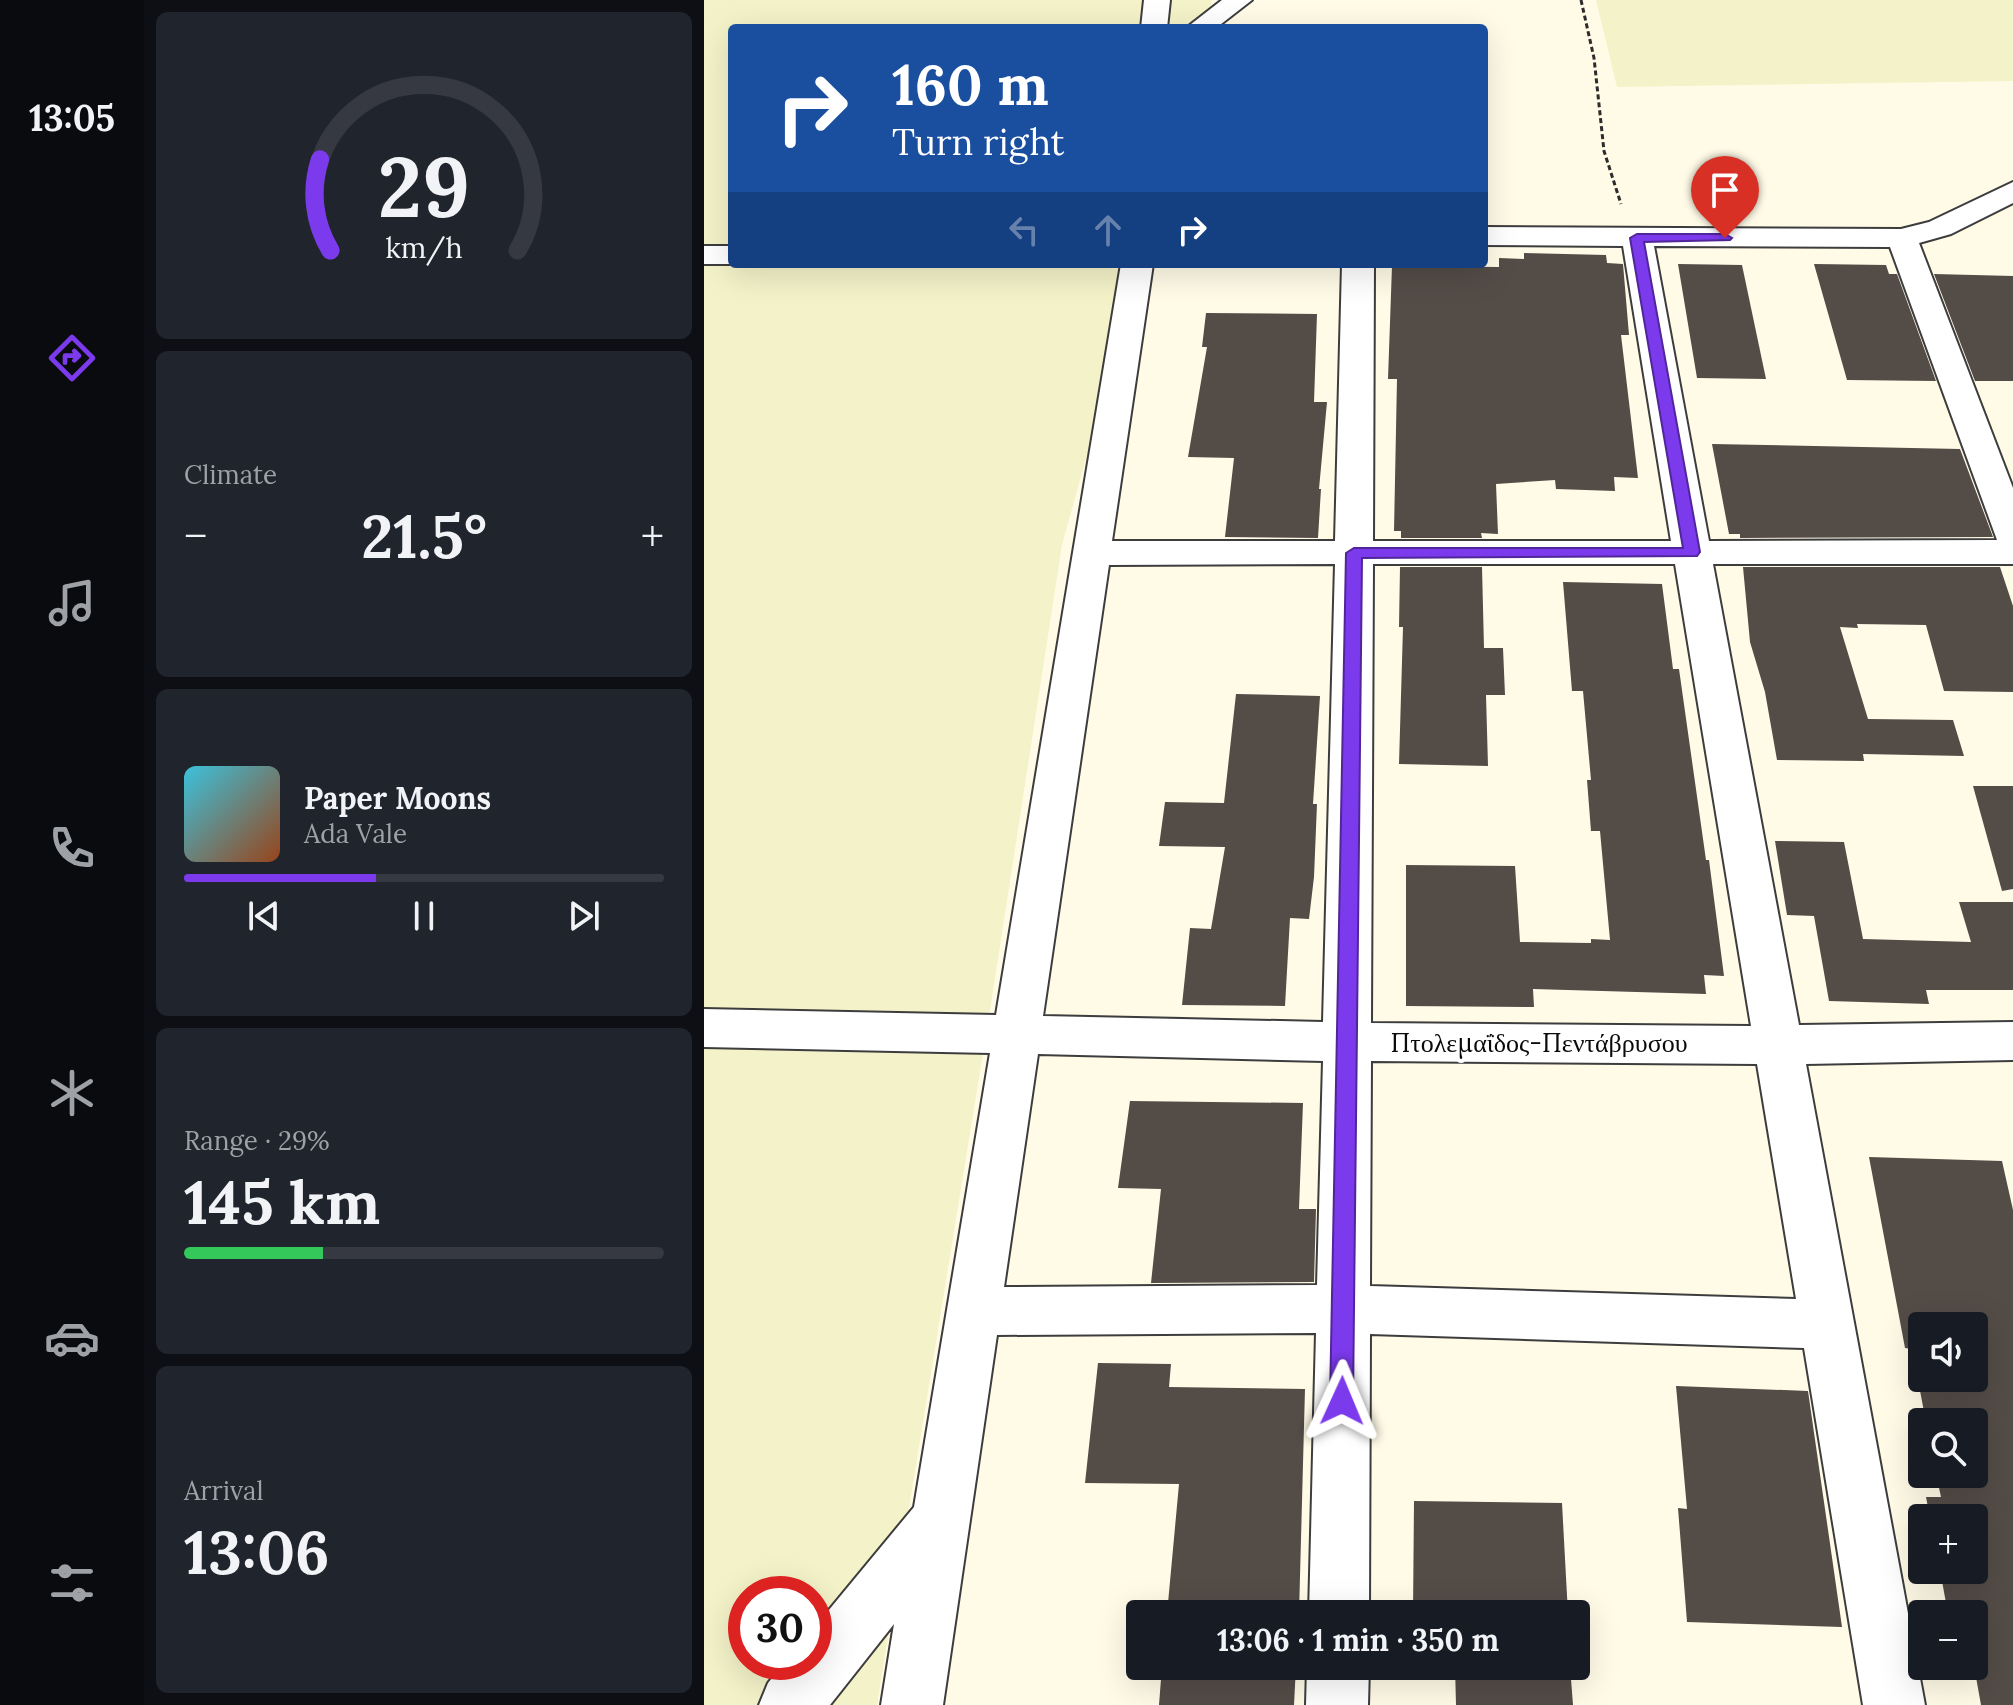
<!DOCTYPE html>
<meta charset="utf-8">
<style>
body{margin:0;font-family:Lora,serif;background:#20242c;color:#f1f3f6;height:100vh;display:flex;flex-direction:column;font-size:30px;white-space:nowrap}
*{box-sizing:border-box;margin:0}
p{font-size:26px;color:#9ea1a6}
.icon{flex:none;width:44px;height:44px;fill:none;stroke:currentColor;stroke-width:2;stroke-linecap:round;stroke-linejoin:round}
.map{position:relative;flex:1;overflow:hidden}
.details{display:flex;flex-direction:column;gap:12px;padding:12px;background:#0d0f14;width:560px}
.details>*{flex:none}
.guide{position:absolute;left:24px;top:24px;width:760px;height:244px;border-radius:8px;box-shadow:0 8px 32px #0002;background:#1a4fa0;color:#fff;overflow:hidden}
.buttons{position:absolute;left:1204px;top:1312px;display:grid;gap:16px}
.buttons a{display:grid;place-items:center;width:80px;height:80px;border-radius:8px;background:#171b24;box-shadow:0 8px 32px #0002;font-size:40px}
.speed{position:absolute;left:24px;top:1576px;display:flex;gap:16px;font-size:40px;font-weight:700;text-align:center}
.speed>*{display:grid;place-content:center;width:104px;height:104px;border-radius:50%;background:#171b24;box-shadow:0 8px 32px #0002;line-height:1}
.speed .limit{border:12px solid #d22;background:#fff;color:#111}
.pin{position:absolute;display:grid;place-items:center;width:68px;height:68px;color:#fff;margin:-82px -34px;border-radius:50% 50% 50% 0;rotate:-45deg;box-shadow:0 0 8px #0007}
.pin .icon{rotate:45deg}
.me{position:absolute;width:88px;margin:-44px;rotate:1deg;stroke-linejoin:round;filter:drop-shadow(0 0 6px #0008)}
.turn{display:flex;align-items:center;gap:28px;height:168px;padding:0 32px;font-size:36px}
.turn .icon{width:104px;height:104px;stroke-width:2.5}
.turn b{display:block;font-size:56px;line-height:68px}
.lanes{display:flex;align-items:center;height:76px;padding:0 32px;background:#0003;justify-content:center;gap:40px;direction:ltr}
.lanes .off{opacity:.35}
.big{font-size:60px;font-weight:700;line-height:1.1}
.details .tile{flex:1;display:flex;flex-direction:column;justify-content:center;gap:12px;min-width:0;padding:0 28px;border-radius:12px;background:#20242c}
.details .dial{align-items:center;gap:0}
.dial svg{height:208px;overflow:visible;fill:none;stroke:#363941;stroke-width:7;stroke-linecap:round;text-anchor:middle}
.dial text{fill:#f1f3f6;stroke:none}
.song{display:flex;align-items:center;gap:24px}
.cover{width:96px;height:96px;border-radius:12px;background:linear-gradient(135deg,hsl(190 70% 55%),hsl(20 70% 35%))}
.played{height:8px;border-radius:4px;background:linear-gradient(90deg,#7c3aed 40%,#363941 40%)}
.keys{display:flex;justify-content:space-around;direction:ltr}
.heat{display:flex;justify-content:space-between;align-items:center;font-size:44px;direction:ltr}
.charge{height:12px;border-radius:6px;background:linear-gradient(90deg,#34c759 29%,#363941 0)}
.trip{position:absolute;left:422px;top:1600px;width:464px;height:80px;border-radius:8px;background:#171b24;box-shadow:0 8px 32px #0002;font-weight:700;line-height:80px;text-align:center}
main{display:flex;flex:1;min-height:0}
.dock{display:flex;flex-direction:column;width:144px;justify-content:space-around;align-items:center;background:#090b0e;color:#9ea1a6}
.dock .icon{width:56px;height:56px}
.dock .current{color:#7c3aed}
.dock b{font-size:36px;color:#f1f3f6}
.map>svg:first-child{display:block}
.farmland{fill:#f4f2c8;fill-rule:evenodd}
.building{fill:#534c47;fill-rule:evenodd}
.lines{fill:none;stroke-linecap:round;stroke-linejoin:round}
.minor-casing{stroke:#3d3d3d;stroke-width:4}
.path{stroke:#2c2c2c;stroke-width:3;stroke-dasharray:5 3;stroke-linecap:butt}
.minor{fill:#fff;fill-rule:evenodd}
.route{fill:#7c3aed;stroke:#51269a;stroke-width:2}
.labels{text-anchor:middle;stroke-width:8;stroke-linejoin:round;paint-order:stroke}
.street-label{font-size:26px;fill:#0a0a0a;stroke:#fff}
</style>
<main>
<nav class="dock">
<b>13:05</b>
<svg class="icon current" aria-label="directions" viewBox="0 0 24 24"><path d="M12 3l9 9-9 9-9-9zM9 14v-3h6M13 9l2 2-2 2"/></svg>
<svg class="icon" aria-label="music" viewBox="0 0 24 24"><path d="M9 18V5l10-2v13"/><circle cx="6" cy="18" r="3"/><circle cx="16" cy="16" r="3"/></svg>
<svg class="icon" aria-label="phone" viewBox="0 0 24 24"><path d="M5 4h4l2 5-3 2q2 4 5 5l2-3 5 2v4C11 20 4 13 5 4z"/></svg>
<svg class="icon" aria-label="climate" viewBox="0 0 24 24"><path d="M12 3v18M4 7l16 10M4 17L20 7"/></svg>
<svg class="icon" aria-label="car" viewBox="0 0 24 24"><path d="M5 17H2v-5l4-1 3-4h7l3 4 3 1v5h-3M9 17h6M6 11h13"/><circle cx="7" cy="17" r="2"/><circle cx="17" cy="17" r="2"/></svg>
<svg class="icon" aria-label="filters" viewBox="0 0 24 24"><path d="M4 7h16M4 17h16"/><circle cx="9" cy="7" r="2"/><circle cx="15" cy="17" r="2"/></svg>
</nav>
<section class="details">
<div class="tile dial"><svg viewBox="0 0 100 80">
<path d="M14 69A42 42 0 1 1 86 69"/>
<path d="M14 69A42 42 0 0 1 10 34" stroke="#7c3aed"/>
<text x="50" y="56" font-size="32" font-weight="700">29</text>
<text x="50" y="72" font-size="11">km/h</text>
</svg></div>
<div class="tile"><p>Climate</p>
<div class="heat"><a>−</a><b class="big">21.5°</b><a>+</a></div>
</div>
<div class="tile">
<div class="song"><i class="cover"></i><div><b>Paper Moons</b><p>Ada Vale</p></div></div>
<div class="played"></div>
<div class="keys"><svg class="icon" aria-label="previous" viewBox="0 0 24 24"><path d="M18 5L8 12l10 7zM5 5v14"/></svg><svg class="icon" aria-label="pause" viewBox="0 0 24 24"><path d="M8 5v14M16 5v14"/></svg><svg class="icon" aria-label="next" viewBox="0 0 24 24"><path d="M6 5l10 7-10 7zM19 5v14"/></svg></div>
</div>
<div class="tile"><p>Range · 29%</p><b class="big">145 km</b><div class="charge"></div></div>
<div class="tile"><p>Arrival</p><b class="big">13:06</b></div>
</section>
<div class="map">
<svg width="1309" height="1705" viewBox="0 0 1309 1705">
<rect width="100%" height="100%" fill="#fffbe7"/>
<g class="farmland">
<path d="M0 0H508L501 28H28V264H436L358 545 287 1004 173 1705H0ZM42 1594H110V1662H42Z"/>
<path d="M892 0H1309V81L913 87Z"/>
</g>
<g class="building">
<path d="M820 253 902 255 903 263 919 264 925 335H917L934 478 910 477 911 491 852 489 851 480 792 484 794 534 777 533 778 538H697V531H690L693 379H684L688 266 795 267V258L820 259Z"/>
<path d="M974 264 1038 265 1062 379 993 378Z"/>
<path d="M1110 264 1182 265 1185 274H1193L1232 381 1143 380Z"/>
<path d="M1230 274 1309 276V381H1271Z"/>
<path d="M502 313 613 314 610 402H623L615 489H617L614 538 521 537 530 458 484 457 503 347H498Z"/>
<path d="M1008 444 1256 449 1289 537 1036 538V534H1025Z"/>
<path d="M696 567H778L780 648H799L801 695H782L784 766 695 764 699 627H695Z"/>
<path d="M1039 567H1296L1309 606V692L1240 691 1222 625 1153 624 1154 628 1136 627 1164 719 1249 720 1260 756 1159 754 1160 761 1073 760 1061 692 1046 642Z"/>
<path d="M859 582 958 584 969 669H975L1002 860H1005L1020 976 1000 975 1002 994 829 989 830 1007 702 1006V865L811 866 816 942 887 943V939L906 940 896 831H887L883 780H887L879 691H868Z"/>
<path d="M532 694 616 696 609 804H613L610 877 605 919 586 918 581 1006 478 1005 486 928 507 929 521 847 455 846 461 802 520 803Z"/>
<path d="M1269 786H1309V889L1298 891Z"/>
<path d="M1071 841 1140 842 1159 939 1267 942 1255 902H1309V990H1222L1225 1004 1125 1001 1110 916 1083 915Z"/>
<path d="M426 1101 599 1103 595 1209H612L610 1282 447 1283 457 1189 414 1188Z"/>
<path d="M1165 1157 1298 1161 1309 1210V1705H1277L1270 1666V1614H1244L1236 1570H1270V1518H1226L1222 1497H1237L1232 1474H1270V1422H1222L1208 1349 1201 1348ZM1218 1326H1270V1378H1218Z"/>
<path d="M394 1363 467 1364 465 1387 601 1389 595 1614H463L475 1484 381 1483Z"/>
<path d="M972 1386 1104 1391 1138 1627 983 1622 974 1508 983 1509Z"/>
<path d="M710 1501 858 1503 864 1614H709Z"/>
<path d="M458 1666H592L590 1705H455Z"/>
<path d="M751 1666H866L869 1705H752Z"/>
</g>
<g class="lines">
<defs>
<g id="minor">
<path d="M440 0H466L463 28H437Z"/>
<path d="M518 0H548L512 28H482Z"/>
<path d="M1309 182V203L1247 234 1215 243 1309 488V564H1009L1095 1025 1309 1022V1060L1102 1064 1221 1705H1159L1100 1348 666 1334 665 1614H605L612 1333 293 1335 239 1705H177L190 1624 126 1705H55L64 1683 81 1662H110V1628L210 1507 286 1053 0 1047V1009L292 1015 417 264H449L408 541H631L638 264H670L669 541H967L919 246 780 245V227L1197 229 1225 222ZM950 246 1186 247 1293 540 1005 541ZM631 564 619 1022 339 1016 405 565ZM669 564H971L1047 1026 667 1023ZM334 1054 619 1061 613 1285 300 1287ZM667 1061 1053 1064 1092 1299 666 1286Z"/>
<path d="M0 246H28L29 264H0Z"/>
<path d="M603 1666H665L664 1705H602Z"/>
</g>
</defs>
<use href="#minor" class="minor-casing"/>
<path class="path" d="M877 0 890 58 900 151 917 204"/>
<use href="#minor" class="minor"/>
</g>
<path class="route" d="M1021 234 1028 238 1026 240 940 242 996 552 993 556 658 558 649 1401 646 1408 638 1412 630 1408 626 1401 642 553 650 548H979L926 238 933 234Z"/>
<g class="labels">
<g class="street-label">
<text x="835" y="1052">Πτολεμαΐδος-Πεντάβρυσου</text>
</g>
</g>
</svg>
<div class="buttons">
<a><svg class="icon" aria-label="sound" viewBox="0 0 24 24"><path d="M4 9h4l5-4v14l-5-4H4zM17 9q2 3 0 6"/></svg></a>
<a><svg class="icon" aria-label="search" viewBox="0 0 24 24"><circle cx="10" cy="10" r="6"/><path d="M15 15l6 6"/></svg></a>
<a>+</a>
<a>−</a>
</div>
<div class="speed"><div class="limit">30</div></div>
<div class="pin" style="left:1021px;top:238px;background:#d93025"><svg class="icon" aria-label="arrive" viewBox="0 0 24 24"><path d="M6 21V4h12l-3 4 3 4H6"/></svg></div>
<svg class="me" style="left:638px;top:1401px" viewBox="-20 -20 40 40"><path d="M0-17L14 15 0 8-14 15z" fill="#7c3aed" stroke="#fff" stroke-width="4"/></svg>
<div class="trip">13:06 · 1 min · 350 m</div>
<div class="guide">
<div class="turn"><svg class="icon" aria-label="right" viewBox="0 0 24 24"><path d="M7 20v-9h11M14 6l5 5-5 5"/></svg><div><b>160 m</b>Turn right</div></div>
<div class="lanes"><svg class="icon off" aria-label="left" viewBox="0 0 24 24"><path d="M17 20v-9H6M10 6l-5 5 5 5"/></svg><svg class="icon off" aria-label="ahead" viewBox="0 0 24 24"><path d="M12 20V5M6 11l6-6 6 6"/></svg><svg class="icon" aria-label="right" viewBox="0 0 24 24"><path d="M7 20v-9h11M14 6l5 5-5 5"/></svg></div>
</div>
</div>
</main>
